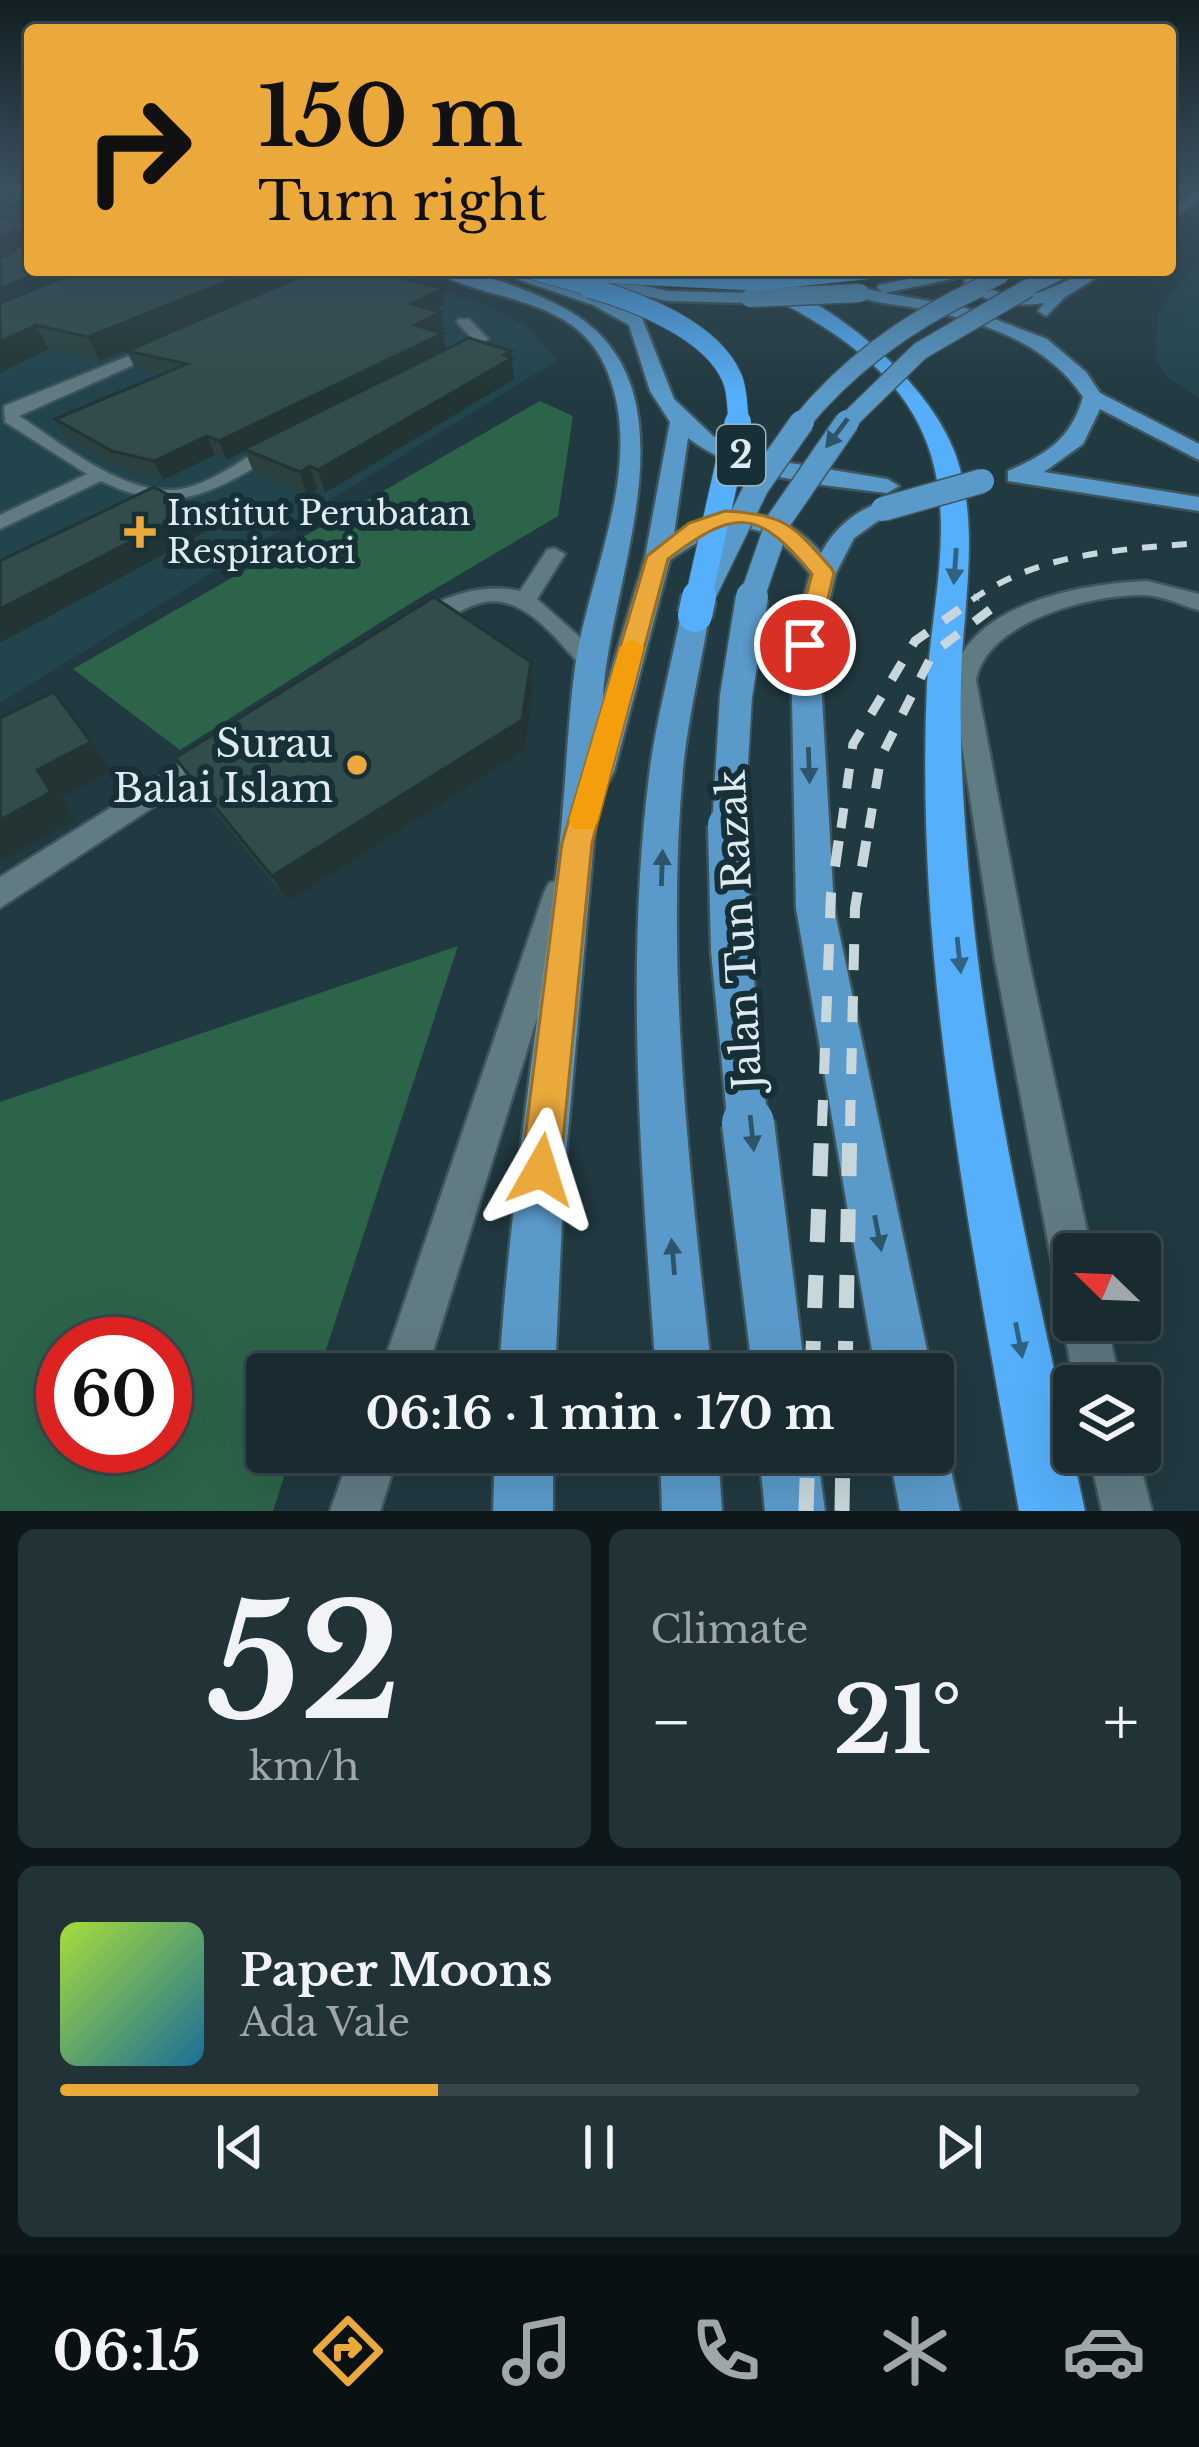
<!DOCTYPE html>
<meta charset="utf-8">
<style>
body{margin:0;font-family:"Libre Baskerville",serif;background:#223338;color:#f1f3f6;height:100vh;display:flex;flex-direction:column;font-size:45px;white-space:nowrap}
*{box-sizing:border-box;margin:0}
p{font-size:39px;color:#9fa7ab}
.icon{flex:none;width:66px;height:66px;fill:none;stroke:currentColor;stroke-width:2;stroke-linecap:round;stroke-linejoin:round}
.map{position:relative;height:1511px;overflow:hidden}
.side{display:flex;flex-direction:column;gap:18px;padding:18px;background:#0e181a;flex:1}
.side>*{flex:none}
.hud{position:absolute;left:24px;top:24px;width:1152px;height:252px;border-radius:12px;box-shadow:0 12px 48px #0002,0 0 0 3px #37474c;background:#eca93b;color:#111;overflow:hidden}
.needle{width:78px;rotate:293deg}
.controls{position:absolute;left:1053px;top:1233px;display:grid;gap:24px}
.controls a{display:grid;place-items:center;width:108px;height:108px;border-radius:12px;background:#192b30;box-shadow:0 12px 48px #0002,0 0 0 3px #37474c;font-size:60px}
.speed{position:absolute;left:36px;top:1317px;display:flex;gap:24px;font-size:60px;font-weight:700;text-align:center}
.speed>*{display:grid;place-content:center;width:156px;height:156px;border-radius:50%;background:#192b30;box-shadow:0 12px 48px #0002,0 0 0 3px #37474c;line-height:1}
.speed .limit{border:18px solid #d22;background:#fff;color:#111}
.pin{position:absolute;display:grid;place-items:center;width:102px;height:102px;color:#fff;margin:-51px;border:6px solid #fff;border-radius:50%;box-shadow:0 3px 12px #0007}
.me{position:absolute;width:132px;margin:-66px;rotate:6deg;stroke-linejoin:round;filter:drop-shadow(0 0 9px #0008)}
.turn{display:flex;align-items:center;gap:42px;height:252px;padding:0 36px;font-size:54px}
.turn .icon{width:156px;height:156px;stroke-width:2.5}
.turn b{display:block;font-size:84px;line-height:102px}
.big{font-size:90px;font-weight:800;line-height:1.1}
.side .card{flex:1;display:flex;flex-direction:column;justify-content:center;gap:18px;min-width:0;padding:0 42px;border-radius:18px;background:#223338}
.side .dial{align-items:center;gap:0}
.dial b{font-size:156px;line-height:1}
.song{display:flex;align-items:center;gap:36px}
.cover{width:144px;height:144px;border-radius:18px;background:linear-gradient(135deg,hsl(80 70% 55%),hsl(200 70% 35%))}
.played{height:12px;border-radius:6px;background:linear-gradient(90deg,#eca93b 35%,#37474c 35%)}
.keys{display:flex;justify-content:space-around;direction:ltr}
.heat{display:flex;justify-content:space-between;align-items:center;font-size:66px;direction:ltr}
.side .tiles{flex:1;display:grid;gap:18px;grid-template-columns:1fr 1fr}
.card:last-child{grid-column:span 2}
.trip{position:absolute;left:246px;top:1353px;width:708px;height:120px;border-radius:12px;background:#192b30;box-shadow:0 12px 48px #0002,0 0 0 3px #37474c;font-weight:800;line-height:120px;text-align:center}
.tab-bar{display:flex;height:192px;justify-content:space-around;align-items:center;background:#0a1113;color:#9fa7ab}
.tab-bar .icon{width:84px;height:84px}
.tab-bar .selected{color:#eca93b}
.tab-bar b{font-size:54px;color:#f1f3f6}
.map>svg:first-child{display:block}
.built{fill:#22444d}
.green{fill:#2c6449;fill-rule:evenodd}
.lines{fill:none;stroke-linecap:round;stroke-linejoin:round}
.service-casing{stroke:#3f555c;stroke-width:5}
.primary-casing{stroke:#3f555c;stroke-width:5}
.motorway-casing{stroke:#3f555c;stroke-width:4}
.service{fill:#617b83;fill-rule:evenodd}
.primary{fill:#5a9aca;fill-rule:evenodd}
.motorway{fill:#55affa;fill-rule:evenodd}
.rail-far3{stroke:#c8d7dc;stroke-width:6;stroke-dasharray:15 15;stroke-linecap:butt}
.rail-far2{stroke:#c8d7dc;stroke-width:9;stroke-dasharray:20 20;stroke-linecap:butt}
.rail-far1{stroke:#c8d7dc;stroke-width:10;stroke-dasharray:26 26;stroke-linecap:butt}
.rail{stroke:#c8d7dc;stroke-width:15;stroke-dasharray:33 33;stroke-linecap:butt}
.primary-bridge-far5-casing{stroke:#3f555c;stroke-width:15;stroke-linecap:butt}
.primary-bridge-far4-casing{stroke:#3f555c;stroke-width:21;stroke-linecap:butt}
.primary-bridge-far3-casing{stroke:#3f555c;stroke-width:27;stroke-linecap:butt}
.primary-bridge-far2-casing{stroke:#3f555c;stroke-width:36;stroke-linecap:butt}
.primary-bridge-far1-casing{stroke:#3f555c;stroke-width:45;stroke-linecap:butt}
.primary-bridge-casing{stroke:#3f555c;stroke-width:57;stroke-linecap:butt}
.motorway-bridge-far3-casing{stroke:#3f555c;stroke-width:16;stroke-linecap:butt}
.motorway-bridge-far2-casing{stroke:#3f555c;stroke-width:22;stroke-linecap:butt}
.motorway-bridge-far1-casing{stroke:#3f555c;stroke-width:28;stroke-linecap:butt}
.motorway-bridge-casing{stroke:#3f555c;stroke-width:39;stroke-linecap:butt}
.primary-bridge-far5{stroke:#5a9aca;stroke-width:14}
.primary-bridge-far4{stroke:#5a9aca;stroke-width:18}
.primary-bridge-far3{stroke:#5a9aca;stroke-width:24}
.primary-bridge-far2{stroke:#5a9aca;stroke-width:32}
.primary-bridge-far1{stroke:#5a9aca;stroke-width:40}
.primary-bridge{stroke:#5a9aca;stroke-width:52}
.motorway-bridge-far3{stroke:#55affa;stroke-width:15}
.motorway-bridge-far2{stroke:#55affa;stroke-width:20}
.motorway-bridge-far1{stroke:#55affa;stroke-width:26}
.motorway-bridge{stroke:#55affa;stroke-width:34}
.wall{fill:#2a4140}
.shaded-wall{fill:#223534}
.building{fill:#314c4a;stroke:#223534;stroke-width:3}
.oneway{fill:#2e546a}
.oneway2{fill:#306284}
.route{fill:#eca93b;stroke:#996e26;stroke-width:3}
.slow{fill:#f59e0b}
.poi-dot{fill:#eca93b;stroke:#172f36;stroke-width:4.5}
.labels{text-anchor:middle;stroke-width:12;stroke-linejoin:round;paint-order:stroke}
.far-poi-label{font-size:33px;fill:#deecf1;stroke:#172f36;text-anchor:start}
.shield{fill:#172f36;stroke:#a2b3b9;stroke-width:3}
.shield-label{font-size:36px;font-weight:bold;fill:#deecf1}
.poi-label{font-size:39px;fill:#deecf1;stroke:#172f36;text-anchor:end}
.street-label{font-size:39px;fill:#deecf1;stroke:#172f36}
</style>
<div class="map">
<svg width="1199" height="1511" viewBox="0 0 1199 1511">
<rect width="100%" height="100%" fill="#213940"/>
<g class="built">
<path d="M1199 259V398L1166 377 1156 358 1157 318 1168 295Z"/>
<path d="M146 270H371L486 305 527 327 558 360 0 703V335Z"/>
</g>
<g class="green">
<path d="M540 401 573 416 558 516 408 605 180 750 73 669Z"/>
<path d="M458 946 318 1374H267V1452H292L273 1511H0V1102ZM63 1344H165V1446H63Z"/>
</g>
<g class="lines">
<defs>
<g id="service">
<path d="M459 319H469L488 339 454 363H444V357L472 338 457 322Z"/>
<path d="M164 342 171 346 169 349 19 416C63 444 126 498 181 489 214 483 246 456 275 441H287V449C218 487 182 520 101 481L0 529V515L87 474 5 422 4 406Z"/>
<path d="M554 548 565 554 537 599 600 655 603 661 600 667H582C557 640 522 591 480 603 458 609 440 626 418 633L406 625C433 597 482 582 520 591L547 550Z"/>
<path d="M1147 581 1199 594V610C1180 605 1165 596 1144 595 1092 594 987 621 976 680L1029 961 1092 1254H1074V1289L1059 1283 1053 1268 995 961 952 680C968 603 1081 584 1147 581Z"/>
<path d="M213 744 223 747 226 754 223 761 0 908V877Z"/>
<path d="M560 879 571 883 576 893 426 1374H380L544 893 549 883Z"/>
<path d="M1074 1302V1320H1106L1121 1386H1075L1062 1320Z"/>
<path d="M351 1452H399L380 1511H330Z"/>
<path d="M1089 1452H1137L1152 1511H1102Z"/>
</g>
<g id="primary">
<path d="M1199 189V199L1170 220V209Z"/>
<path d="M433 270C475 270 518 285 556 304 708 377 610 572 603 697L645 557 670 422 650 391 629 325 593 305 517 279V273L605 297 642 318 674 399 713 436 772 460 887 479 899 486 887 493C822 485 742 479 688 438L674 534C728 506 779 503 821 553 835 528 855 510 883 502L895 509 854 538 836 573 819 645 834 908 932 1374H876L796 908 791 645 810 574C761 512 730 518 670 560L614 772 609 781 599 784 564 1177 555 1374H499C510 1198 538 1024 559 849 566 788 567 727 575 667 589 570 649 460 604 364 571 294 483 302 433 270Z"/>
<path d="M952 270H983L980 283C1034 318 1061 270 1109 270L1065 297 1046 316 1038 311 1044 303C1015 307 986 305 964 285L966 276 885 293 963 307 1047 339 1086 372 1100 393 1199 444V460L1100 409 1083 444 1044 472 1199 497V511L1008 481V471C1047 454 1071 439 1083 397 1046 341 978 320 915 308 895 304 868 303 852 293L860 288 883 292 877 288 879 285Z"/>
<path d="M588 274 668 291 750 293 758 298 750 303 668 301 582 282 580 279Z"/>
<path d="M695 606 709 615C701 666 688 717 683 769 665 970 690 1175 712 1374H656C642 1174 624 968 650 768 657 717 671 666 681 615Z"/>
<path d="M933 1429 947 1452 960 1511H900L889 1452H933Z"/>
<path d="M495 1452H553V1511H493Z"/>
<path d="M660 1452H718L722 1511H662Z"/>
<path d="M759 1452H817L825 1511H765Z"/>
</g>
<g id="motorway">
<path d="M1170 186H1195L1170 193Z"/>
<path d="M714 270C801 270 926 373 955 453 981 525 963 605 961 679 959 748 964 818 970 887 989 1097 1041 1305 1085 1511H1019C983 1306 942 1100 929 892 925 823 924 753 927 684 932 597 960 507 919 425 891 368 833 329 778 301 758 291 731 284 714 270Z"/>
</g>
</defs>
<use href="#service" class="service-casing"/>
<use href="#primary" class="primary-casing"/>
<use href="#motorway" class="motorway-casing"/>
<use href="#service" class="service"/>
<use href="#primary" class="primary"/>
<use href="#motorway" class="motorway"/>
<path class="rail-far3" d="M972 600C1040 552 1119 550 1199 543"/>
<g class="rail-far2">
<path d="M841 828 853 744 915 641 977 597"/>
<path d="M869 828 881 757 933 653 999 603"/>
</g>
<g class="rail-far1">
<path d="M822 1126 831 894 841 825"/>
<path d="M850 1126 855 908 869 825"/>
</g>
<g class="rail">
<path d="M812 1374 822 1123"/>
<path d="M845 1374 850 1123"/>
<path d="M806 1511 808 1452"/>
<path d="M842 1511 843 1452"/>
</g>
<defs>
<g id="primary-bridge-far5">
<path d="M972 291 1001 277"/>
<path d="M1022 291 1066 270"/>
</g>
<g id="primary-bridge-far4">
<path d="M750 298 860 293"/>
<path d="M799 425C848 364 909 321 979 288"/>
<path d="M844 425 920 351 1028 288"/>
</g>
<g id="primary-bridge-far3">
<path d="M883 509 982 481"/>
<path d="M705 592 757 486 802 422"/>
<path d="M751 600 778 522 847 422"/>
</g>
<path id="primary-bridge-far2" d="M728 828 736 696 752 597"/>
<path id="primary-bridge-far1" d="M728 825 731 950 748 1126"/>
<path id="primary-bridge" d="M748 1123 779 1374"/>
<g id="motorway-bridge-far3">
<path d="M526 270 600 291"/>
<path d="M594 275 757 283 883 270"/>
</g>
<path id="motorway-bridge-far2" d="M590 288C636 301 712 330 732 378 738 391 737 411 739 425"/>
<path id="motorway-bridge-far1" d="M698 600 738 422"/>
<path id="motorway-bridge" d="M695 615 699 597"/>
</defs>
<use href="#primary-bridge-far5" class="primary-bridge-far5-casing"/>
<use href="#primary-bridge-far4" class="primary-bridge-far4-casing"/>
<use href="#primary-bridge-far3" class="primary-bridge-far3-casing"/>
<use href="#primary-bridge-far2" class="primary-bridge-far2-casing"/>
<use href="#primary-bridge-far1" class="primary-bridge-far1-casing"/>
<use href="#primary-bridge" class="primary-bridge-casing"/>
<use href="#motorway-bridge-far3" class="motorway-bridge-far3-casing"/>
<use href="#motorway-bridge-far2" class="motorway-bridge-far2-casing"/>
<use href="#motorway-bridge-far1" class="motorway-bridge-far1-casing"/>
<use href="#motorway-bridge" class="motorway-bridge-casing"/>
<use href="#primary-bridge-far5" class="primary-bridge-far5"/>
<use href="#primary-bridge-far4" class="primary-bridge-far4"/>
<use href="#primary-bridge-far3" class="primary-bridge-far3"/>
<use href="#primary-bridge-far2" class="primary-bridge-far2"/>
<use href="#primary-bridge-far1" class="primary-bridge-far1"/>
<use href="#primary-bridge" class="primary-bridge"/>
<use href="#motorway-bridge-far3" class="motorway-bridge-far3"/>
<use href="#motorway-bridge-far2" class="motorway-bridge-far2"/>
<use href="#motorway-bridge-far1" class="motorway-bridge-far1"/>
<use href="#motorway-bridge" class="motorway-bridge"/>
</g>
<g class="wall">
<path d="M0 186H30V270H308L100 361 48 349 0 373Z"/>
<path d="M443 288 445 305 434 310 441 312 444 329 438 332 446 350 511 351 514 379 325 493 317 489 307 496 253 471 245 451 227 460 215 455 163 480 122 470 65 437 55 419 161 375 135 369 127 351Z"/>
<path d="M531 662 533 692 525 750 288 902 194 787 175 758Z"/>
</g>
<g class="shaded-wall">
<path d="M21 229 30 247 0 265V238Z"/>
<path d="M46 270H102L0 317V289Z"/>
<path d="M256 270H308L309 273 100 361 88 337Z"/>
<path d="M443 288 445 305 414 320 411 304Z"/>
<path d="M441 312 444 329 418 342 415 325Z"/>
<path d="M36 325 48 349 0 373V342Z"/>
<path d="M443 333 446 351 244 449 245 451 227 460 219 441Z"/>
<path d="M511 351 514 379 325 493 318 470Z"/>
<path d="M207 436 215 455 163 480 154 461Z"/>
<path d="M310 466 317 489 307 496 300 472Z"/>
<path d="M194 509 205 532 0 643V609Z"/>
<path d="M531 662 533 692 525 750 288 902 272 876Z"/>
<path d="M54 692 112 770 61 797 75 819 0 862V820L37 770Z"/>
</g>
<g class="building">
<path d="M0 186H30V270H46L0 289V258L17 251H13L24 243 21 229 0 238V216L19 221 25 216 24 208 0 203Z"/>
<path d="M81 270H256L88 337 36 325 0 342V303Z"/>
<path d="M316 270H367L443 288 411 304 441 312 415 325 443 333 219 441 207 436 154 461 112 451 55 419 187 364 127 351Z"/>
<path d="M469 338 511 351 504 355 512 358 318 470 310 466 300 472 244 449Z"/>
<path d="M154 487 194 509 0 609V561Z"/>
<path d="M434 597 531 662 522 720 272 876 175 758Z"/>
<path d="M54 692 91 742 37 770 51 792 0 820V718Z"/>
</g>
<defs><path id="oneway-solid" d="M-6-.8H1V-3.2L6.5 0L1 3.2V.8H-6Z" transform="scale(3)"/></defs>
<g class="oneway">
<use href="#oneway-solid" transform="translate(837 433) rotate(127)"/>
<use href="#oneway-solid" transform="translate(809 765) rotate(88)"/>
<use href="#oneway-solid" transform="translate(662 868) rotate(-88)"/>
<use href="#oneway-solid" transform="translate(752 1133) rotate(84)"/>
<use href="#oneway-solid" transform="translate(878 1233) rotate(79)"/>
<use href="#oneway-solid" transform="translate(673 1257) rotate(-95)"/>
</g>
<g class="oneway2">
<use href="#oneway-solid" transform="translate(955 566) rotate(94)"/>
<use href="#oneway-solid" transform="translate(959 955) rotate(84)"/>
<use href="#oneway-solid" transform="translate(1019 1340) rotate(79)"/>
</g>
<linearGradient id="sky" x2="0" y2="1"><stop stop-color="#121f23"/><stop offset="0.47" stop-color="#3d5464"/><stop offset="1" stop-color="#3d5464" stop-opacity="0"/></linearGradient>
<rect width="1199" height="397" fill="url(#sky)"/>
<path class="route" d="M725 511C785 515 793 524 831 568L834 573 817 645 805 653 793 645 812 574C758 508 735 508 668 559L592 843 560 1170 555 1184 541 1190 527 1184 521 1170 562 843 647 556 689 523Z"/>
<path class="slow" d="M632 639 644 647 598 820 594 829H573L569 820 620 647Z"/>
<g class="poi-dot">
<path d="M134 514h12v12h12v12h-12v12h-12v-12h-12v-12h12z"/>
<circle cx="357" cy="765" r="12"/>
</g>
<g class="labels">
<g class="far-poi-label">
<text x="167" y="525">Institut Perubatan<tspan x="167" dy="38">Respiratori</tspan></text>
</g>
<rect class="shield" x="717" y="425" width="48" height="60" rx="9"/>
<g class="shield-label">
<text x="741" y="468">2</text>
</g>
<g class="poi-label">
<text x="333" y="757">Surau<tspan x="333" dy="45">Balai Islam</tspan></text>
</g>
<g class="street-label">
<text transform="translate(739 930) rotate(-93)" y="14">Jalan Tun Razak</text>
</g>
</g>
</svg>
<div class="controls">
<a><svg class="needle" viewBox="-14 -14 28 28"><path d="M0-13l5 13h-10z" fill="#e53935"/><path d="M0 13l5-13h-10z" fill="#9fa7ab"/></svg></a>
<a><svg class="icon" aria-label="layers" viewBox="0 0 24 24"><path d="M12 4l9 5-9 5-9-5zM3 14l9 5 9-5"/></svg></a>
</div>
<div class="speed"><div class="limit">60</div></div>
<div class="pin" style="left:805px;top:645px;background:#d93025"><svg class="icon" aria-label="arrive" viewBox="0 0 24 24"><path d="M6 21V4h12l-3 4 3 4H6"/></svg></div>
<svg class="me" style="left:541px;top:1170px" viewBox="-20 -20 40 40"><path d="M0-17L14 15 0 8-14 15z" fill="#eca93b" stroke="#fff" stroke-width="4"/></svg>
<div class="trip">06:16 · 1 min · 170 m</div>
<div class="hud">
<div class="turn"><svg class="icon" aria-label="right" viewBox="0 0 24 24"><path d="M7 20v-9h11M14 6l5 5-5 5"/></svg><div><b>150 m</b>Turn right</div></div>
</div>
</div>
<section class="side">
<div class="tiles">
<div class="card dial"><b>52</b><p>km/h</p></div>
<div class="card"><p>Climate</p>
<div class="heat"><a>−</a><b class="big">21°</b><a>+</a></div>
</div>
<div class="card">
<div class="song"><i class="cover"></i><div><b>Paper Moons</b><p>Ada Vale</p></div></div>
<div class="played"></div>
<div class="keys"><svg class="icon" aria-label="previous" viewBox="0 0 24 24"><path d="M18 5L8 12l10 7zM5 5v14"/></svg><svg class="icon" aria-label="pause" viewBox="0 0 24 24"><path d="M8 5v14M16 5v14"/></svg><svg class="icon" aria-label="next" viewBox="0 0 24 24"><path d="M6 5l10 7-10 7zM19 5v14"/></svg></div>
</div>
</div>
</section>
<nav class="tab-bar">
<b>06:15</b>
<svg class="icon selected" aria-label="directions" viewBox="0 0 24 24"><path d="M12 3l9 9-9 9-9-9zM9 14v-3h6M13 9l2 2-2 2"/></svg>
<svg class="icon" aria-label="music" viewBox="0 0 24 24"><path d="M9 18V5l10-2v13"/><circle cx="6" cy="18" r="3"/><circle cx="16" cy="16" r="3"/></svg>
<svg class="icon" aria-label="phone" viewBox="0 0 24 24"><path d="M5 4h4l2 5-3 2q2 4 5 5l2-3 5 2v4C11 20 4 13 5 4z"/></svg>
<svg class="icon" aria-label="climate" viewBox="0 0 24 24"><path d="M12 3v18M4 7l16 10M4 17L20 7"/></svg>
<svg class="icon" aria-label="car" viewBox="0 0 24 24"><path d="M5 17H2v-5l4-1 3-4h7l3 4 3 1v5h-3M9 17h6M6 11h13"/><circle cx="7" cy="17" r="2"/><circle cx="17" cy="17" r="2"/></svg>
</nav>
